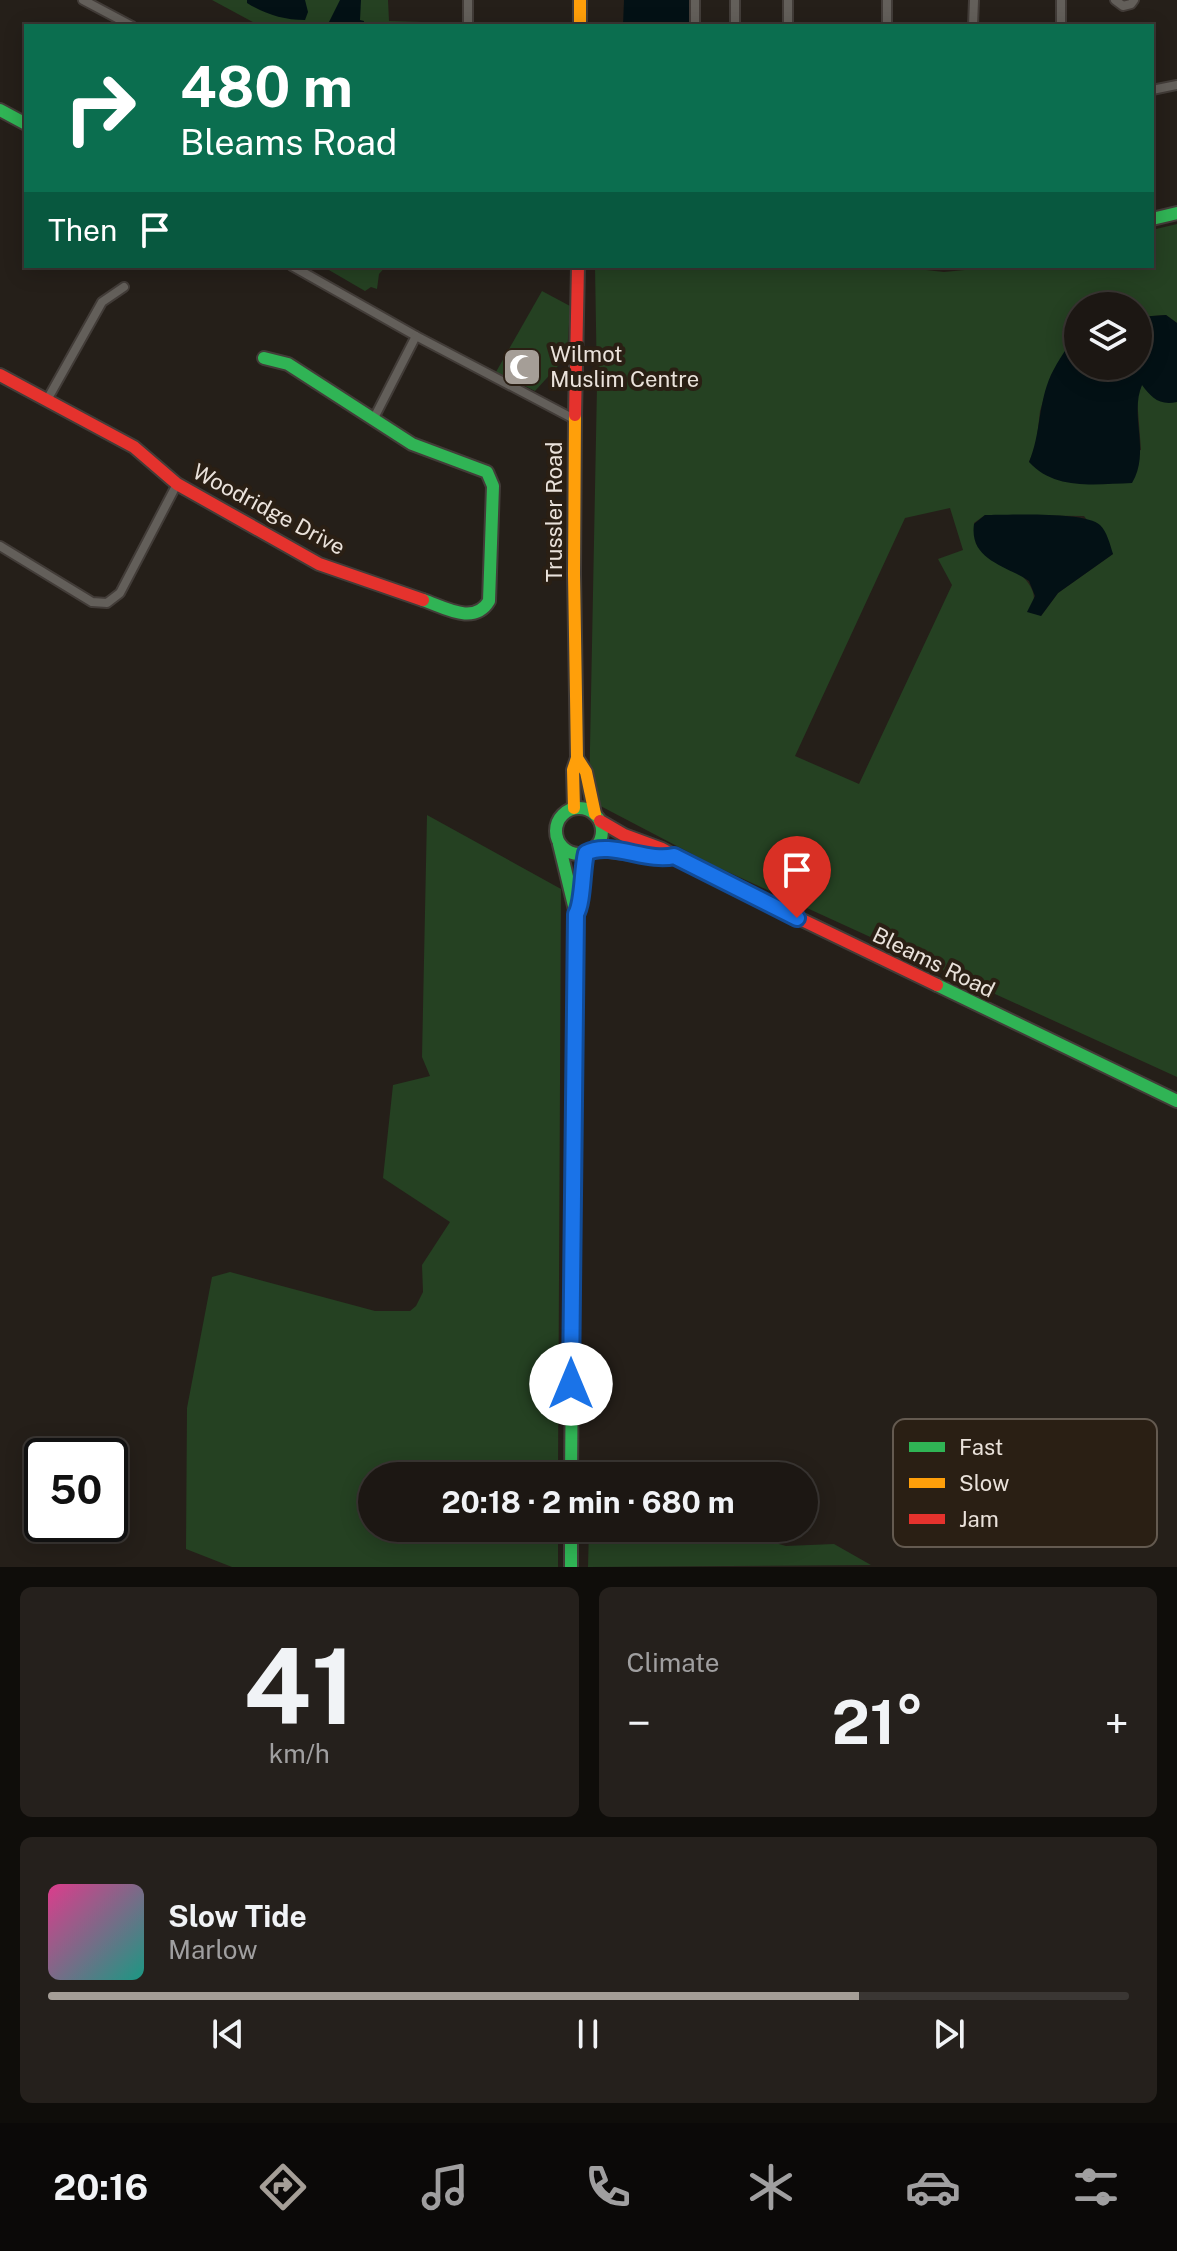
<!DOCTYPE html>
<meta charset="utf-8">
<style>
body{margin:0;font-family:"Public Sans",sans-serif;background:#25201c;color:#f1f3f6;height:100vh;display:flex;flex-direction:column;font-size:30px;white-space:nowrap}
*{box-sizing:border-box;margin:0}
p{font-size:26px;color:#a09fa0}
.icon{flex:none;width:44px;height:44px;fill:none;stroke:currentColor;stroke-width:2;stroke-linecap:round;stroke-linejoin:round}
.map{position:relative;height:1567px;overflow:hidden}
.side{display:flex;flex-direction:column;gap:20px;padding:20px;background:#0f0d0a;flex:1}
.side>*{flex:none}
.top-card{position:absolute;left:24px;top:24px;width:1130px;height:244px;border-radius:0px;box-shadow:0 4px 20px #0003,0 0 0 2px #3a3633;background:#0b6e4f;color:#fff;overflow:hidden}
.tools{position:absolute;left:1064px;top:292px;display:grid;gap:16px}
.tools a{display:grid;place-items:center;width:88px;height:88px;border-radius:50%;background:#1c1713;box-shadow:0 4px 20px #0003,0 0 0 2px #3a3633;font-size:40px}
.speed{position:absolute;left:24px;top:1438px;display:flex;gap:16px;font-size:40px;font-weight:700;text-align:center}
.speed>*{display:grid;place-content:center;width:104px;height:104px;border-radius:50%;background:#1c1713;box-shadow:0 4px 20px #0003,0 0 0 2px #3a3633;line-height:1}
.speed .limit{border:4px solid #111;border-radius:12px;background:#fff;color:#111}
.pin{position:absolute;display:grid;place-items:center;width:68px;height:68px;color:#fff;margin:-82px -34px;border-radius:50% 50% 50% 0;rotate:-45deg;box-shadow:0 0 8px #0007}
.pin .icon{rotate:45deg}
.me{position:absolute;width:88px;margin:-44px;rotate:0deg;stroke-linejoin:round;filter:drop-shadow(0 0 6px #0008)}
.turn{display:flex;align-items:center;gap:28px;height:168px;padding:0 24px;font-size:36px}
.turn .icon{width:104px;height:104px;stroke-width:2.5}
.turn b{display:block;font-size:56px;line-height:68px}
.then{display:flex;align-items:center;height:76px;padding:0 24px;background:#0003;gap:16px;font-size:30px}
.big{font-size:60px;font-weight:700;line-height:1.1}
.side .widget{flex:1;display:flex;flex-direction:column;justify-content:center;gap:12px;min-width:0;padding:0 28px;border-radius:12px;background:#25201c}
.side .dial{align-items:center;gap:0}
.dial b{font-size:104px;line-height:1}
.song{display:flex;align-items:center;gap:24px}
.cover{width:96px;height:96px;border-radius:12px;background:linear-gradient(135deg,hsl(330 70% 55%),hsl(170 70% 35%))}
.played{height:8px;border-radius:4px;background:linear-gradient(90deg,#a59e97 75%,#3a3633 75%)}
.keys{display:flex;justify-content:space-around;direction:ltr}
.heat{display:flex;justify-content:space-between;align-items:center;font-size:44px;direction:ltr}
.side .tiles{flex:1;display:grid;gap:20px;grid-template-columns:1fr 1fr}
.widget:last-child{grid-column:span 2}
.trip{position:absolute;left:358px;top:1462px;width:460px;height:80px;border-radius:40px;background:#1c1713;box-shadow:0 4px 20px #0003,0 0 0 2px #3a3633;font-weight:700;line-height:80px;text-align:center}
.tabs{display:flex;height:128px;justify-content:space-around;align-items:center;background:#0b0908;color:#a09fa0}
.tabs .icon{width:56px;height:56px}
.tabs .current{color:#a59e97}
.tabs b{font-size:36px;color:#f1f3f6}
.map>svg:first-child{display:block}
.green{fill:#254122;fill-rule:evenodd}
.water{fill:#031115}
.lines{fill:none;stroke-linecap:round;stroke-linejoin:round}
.street-casing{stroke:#423c38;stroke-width:12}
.fast-casing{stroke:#423c38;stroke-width:16}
.slow-casing{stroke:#423c38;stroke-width:16}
.jam-casing{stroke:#423c38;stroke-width:16}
.street{stroke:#635f5a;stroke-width:8}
.fast{stroke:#30b455;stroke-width:12}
.slow{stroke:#ff9f0a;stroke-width:12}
.jam{stroke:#e5322d;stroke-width:12}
.route-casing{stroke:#114b97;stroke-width:20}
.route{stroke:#1a73e8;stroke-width:14}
.labels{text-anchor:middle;stroke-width:8;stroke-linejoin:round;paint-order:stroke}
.poi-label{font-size:22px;fill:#eae2db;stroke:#2a1f14;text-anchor:start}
.street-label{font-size:22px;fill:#eae2db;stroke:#2a1f14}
.key{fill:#2a1f14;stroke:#645a50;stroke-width:2}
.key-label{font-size:22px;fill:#eae2db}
</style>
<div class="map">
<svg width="1177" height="1567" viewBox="0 0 1177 1567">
<rect width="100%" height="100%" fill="#251f19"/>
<g class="green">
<path d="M212 0H388L389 21 457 23V26H260Z"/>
<path d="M1177 224V323L1166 315 1138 317V306H1078V331L1051 375 1040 411 1036 446 1029 462 1141 450 1137 398 1142 384 1177 401V1077L715 866 589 800 597 386 595 266H890L944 272 1006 266H1152V230ZM950 508 963 550 938 559 952 585 859 784 795 756 905 518ZM985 515 1084 516 1113 554 1058 593 1041 616 1033 604C1041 579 995 557 976 544L974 523Z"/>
<path d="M322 266H386L379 274 377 289 371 287 365 291Z"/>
<path d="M542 291 570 306 567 356 535 391 496 372Z"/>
<path d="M427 815 561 889 558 1476H372V1528H558V1567H232L186 1549 187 1408 212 1277 230 1272 375 1311H410L416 1306 423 1292 422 1265 450 1222 383 1178 393 1085 430 1076 422 1057Z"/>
<path d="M589 1528H721L786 1546 834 1544 871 1565 588 1567Z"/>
</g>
<g class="water">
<path d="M247 0H305L308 12 305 20C283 20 265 14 247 3Z"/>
<path d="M340 0H361L360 20 364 21V26H327Z"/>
<path d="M624 0H691L693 26H623Z"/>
<path d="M1166 315 1177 323V402C1159 406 1151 397 1142 385 1129 416 1151 452 1132 483 1097 484 1055 491 1029 462 1041 434 1038 403 1051 375 1058 360 1069 345 1078 331V366H1138V317Z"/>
<path d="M985 515C1007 515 1086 511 1100 525 1107 532 1110 544 1113 554L1058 593 1041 616 1027 612 1035 596 1029 581C1005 565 969 560 974 524Z"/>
</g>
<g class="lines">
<defs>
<g id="street">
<path d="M83 0 132 26"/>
<path d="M468 0V26"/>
<path d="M788 0V26"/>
<path d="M1115 0 1123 6 1131 4 1134 0"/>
<path d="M695 26V0"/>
<path d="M735 26V0"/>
<path d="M887 26V0"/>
<path d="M973 26 974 0"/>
<path d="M1061 26V0"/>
<path d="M1152 90 1177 85"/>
<path d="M292 266 416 336 574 419"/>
<path d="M47 400 102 302 124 287"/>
<path d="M373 420 416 336"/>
<path d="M0 546 92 602 107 603 120 593 177 484"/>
</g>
<g id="fast">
<path d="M0 110 26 124"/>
<path d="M1152 219 1177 213"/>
<path d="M264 358 288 364 412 444 487 472 493 486 489 601C474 626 444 607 423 600"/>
<circle cx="579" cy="831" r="23"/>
<path d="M559 844 576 914 571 1476"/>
<path d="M594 849C614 851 658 860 674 856"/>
<path d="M937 985 1177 1101"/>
<path d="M571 1528V1567"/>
</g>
<g id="slow">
<path d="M580 0V26"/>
<path d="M577 758 586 772 595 814"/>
<path d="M574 808 573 770 577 758 574 574 575 415"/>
<path d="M576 914 586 853"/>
</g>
<g id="jam">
<path d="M0 375 134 447 177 484 319 564 423 600"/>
<path d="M575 415 578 266"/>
<path d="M600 821 624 835 662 849 717 879 937 985"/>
</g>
</defs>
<use href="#street" class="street-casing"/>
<use href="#fast" class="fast-casing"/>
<use href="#slow" class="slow-casing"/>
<use href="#jam" class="jam-casing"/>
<use href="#street" class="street"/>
<use href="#fast" class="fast"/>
<use href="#slow" class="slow"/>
<use href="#jam" class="jam"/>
</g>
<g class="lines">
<defs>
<path id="route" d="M571 1384 576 914C583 903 582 870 586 853 610 840 648 863 674 856L797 918"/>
</defs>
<use href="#route" class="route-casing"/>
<use href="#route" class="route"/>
</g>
<defs>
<symbol id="mosque-square" viewBox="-11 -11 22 22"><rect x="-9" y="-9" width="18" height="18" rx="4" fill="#a59e97" stroke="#2a1f14"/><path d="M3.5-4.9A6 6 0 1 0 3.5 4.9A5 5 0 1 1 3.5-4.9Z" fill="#fff"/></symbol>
</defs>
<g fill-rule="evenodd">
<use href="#mosque-square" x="500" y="345" width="44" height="44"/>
</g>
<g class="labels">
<g class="poi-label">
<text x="550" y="362">Wilmot<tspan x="550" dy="25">Muslim Centre</tspan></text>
</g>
<g class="street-label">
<text transform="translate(269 509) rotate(28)" y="8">Woodridge Drive</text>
<text transform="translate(554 512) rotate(-90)" y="8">Trussler Road</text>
<text transform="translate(934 962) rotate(26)" y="8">Bleams Road</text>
</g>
</g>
<rect x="893" y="1419" width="264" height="128" rx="12" class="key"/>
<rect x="909" y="1442" width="36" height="10" fill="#30b455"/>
<rect x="909" y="1478" width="36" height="10" fill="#ff9f0a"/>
<rect x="909" y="1514" width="36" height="10" fill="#e5322d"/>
<g class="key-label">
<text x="959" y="1455">Fast</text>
<text x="959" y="1491">Slow</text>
<text x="959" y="1527">Jam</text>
</g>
</svg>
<div class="tools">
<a><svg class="icon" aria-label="layers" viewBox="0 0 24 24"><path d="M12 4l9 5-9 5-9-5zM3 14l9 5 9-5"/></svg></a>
</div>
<div class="speed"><div class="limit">50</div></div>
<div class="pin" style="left:797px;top:918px;background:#d93025"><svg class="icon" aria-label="arrive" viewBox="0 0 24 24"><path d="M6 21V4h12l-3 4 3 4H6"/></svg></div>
<svg class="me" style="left:571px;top:1384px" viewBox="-20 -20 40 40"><circle r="19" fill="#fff"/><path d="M0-13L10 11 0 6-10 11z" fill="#1a73e8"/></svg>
<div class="trip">20:18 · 2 min · 680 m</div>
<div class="top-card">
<div class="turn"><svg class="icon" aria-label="right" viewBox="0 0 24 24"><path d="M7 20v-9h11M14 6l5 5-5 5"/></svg><div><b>480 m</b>Bleams Road</div></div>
<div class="then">Then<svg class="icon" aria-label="arrive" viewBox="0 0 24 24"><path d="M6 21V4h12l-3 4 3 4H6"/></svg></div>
</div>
</div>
<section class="side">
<div class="tiles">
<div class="widget dial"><b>41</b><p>km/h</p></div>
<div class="widget"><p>Climate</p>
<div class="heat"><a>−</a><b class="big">21°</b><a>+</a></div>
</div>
<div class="widget">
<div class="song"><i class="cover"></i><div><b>Slow Tide</b><p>Marlow</p></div></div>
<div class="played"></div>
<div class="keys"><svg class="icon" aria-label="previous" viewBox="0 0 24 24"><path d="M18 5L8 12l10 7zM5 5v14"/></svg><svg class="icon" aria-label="pause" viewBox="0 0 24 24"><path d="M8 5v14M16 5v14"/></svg><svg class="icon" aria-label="next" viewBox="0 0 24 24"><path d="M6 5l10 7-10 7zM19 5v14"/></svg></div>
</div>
</div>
</section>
<nav class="tabs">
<b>20:16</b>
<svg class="icon current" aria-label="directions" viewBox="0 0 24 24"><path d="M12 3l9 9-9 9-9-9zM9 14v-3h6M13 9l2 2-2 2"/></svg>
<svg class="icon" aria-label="music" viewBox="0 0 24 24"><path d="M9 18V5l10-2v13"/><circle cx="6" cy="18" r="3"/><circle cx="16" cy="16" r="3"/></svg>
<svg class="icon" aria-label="phone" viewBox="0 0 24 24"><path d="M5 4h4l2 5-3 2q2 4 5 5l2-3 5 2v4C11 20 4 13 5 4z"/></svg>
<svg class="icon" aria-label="climate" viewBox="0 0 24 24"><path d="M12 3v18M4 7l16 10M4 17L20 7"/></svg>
<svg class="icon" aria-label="car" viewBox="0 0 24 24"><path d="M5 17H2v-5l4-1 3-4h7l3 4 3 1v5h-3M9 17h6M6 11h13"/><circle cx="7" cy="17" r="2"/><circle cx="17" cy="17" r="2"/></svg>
<svg class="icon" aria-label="filters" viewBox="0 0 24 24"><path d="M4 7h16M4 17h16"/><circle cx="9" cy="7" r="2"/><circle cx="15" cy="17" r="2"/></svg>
</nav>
